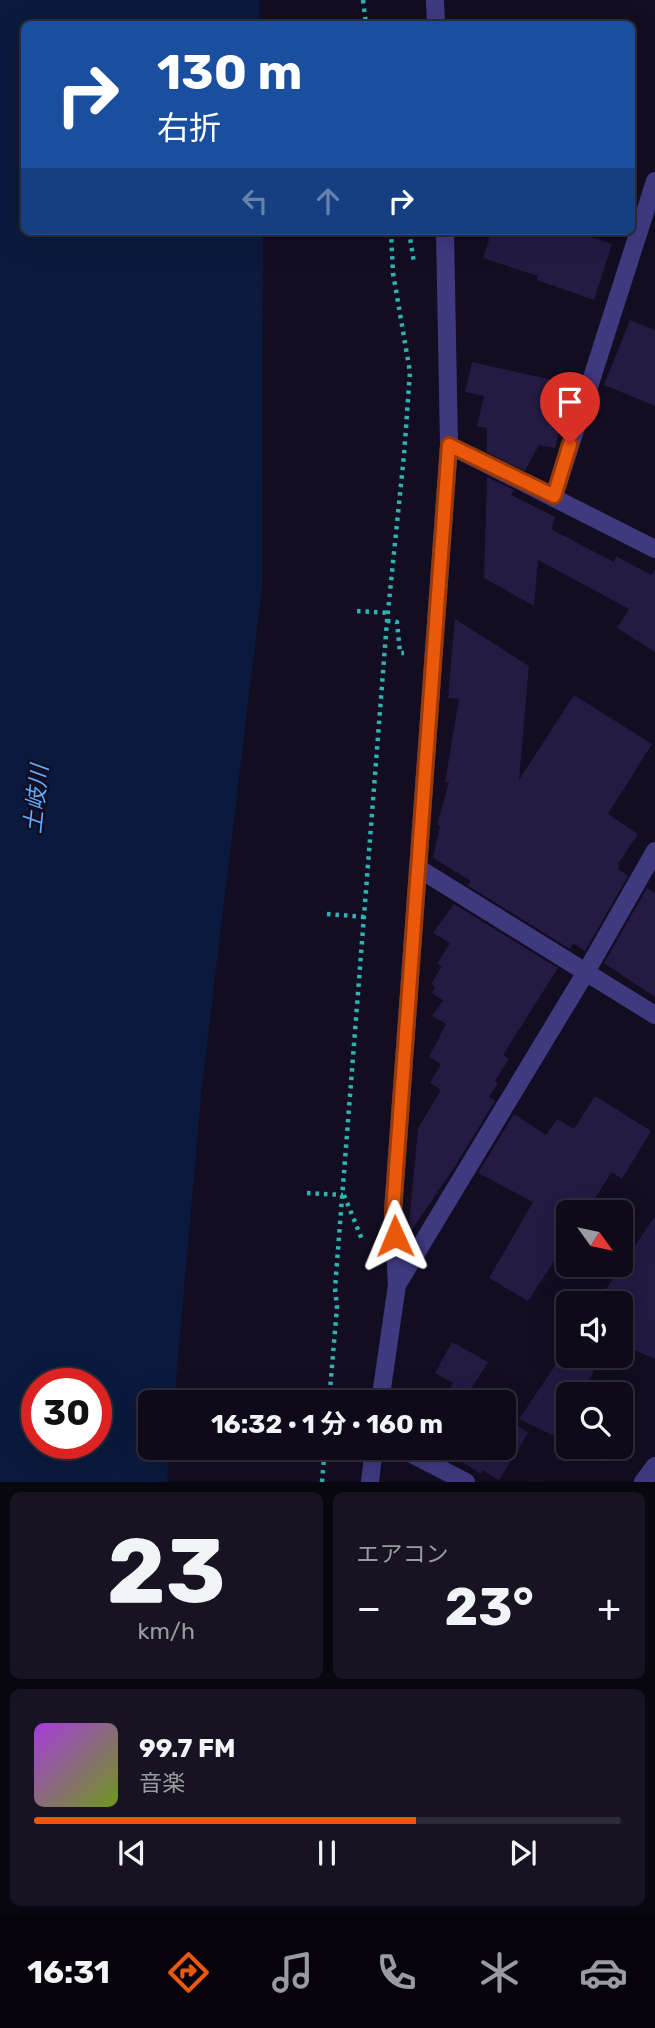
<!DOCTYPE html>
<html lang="ja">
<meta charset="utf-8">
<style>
body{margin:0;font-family:Rubik,"Noto Sans JP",sans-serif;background:#171322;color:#f1f3f6;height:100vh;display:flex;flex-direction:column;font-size:26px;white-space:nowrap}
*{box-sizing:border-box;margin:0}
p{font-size:23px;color:#9b9aa2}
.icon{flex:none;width:38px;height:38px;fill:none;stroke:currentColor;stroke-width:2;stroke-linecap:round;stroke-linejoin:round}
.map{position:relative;height:1482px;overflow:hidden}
.panel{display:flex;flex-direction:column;gap:10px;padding:10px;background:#08060e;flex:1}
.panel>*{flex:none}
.top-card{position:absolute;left:21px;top:21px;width:614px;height:214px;border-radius:10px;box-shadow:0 7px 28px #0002,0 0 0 2px #2e2b38;background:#1a4fa0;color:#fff;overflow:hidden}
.needle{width:46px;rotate:123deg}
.fabs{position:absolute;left:556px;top:1200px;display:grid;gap:14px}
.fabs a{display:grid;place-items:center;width:77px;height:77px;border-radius:10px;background:#0e0a19;box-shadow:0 7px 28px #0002,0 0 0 2px #2e2b38;font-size:35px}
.speed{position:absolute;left:21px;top:1368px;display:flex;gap:14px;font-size:35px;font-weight:700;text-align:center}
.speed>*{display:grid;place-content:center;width:91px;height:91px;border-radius:50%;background:#0e0a19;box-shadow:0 7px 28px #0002,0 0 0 2px #2e2b38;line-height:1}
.speed .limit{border:10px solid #d22;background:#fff;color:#111}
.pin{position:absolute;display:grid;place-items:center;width:60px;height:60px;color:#fff;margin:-72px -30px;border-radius:50% 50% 50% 0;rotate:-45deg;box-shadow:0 0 7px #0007}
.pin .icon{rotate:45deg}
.me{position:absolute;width:77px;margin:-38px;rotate:359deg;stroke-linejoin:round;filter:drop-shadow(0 0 5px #0008)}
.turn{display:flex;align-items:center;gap:24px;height:147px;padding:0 21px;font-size:32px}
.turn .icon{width:91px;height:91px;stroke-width:2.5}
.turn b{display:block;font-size:49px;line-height:60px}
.lanes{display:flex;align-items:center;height:66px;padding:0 21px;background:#0003;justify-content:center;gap:35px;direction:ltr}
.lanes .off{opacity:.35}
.big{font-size:52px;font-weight:700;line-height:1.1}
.panel .tile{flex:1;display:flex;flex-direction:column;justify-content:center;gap:10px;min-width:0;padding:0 24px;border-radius:10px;background:#171322}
.panel .dial{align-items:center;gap:0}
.dial b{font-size:91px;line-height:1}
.song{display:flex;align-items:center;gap:21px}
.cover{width:84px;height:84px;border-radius:10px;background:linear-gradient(135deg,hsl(280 70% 55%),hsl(80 70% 35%))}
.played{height:7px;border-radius:4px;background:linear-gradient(90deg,#ea580c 65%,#2e2b38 65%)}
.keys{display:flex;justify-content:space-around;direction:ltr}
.heat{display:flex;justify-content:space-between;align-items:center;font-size:38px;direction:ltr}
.panel .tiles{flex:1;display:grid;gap:10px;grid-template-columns:1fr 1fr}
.tile:last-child{grid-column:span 2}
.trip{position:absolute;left:138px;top:1390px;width:378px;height:70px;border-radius:10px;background:#0e0a19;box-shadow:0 7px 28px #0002,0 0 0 2px #2e2b38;font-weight:700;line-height:70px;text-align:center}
.menu{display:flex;height:112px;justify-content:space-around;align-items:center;background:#06040a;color:#9b9aa2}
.menu .icon{width:49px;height:49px}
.menu .on{color:#ea580c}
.menu b{font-size:32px;color:#f1f3f6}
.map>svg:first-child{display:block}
.water{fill:#0a1a3e;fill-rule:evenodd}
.building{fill:#241a42}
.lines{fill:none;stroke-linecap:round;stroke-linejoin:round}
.path{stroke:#2fb2b0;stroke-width:4.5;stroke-dasharray:3.5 5;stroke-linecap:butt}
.minor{stroke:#3f3980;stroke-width:18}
.route-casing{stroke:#983908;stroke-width:18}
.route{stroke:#ea580c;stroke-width:12}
.labels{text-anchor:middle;stroke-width:5;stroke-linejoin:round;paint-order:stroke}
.water-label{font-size:23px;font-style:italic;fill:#5dacfd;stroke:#120d21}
</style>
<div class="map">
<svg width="655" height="1482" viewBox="0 0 655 1482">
<rect width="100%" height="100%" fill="#120d21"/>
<path class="water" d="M0 0H259L260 24H24V231H263L262 587 202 1085 174 1402H150V1447H170L167 1482H0ZM37 1384H96V1444H37Z"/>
<g class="building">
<path d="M492 231H571L612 244 594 300 537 280 538 276 483 258Z"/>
<path d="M630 320 655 330V406L604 385Z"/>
<path d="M472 362 570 384 555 448 539 445 525 471 487 452V428L477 426 484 396 465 392Z"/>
<path d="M487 477 514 490 511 495 555 517 551 529 614 562 616 556 651 575 655 569V652L617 628 629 609 538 560 534 606 484 578Z"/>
<path d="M455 619 529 666 519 780 574 695 652 744 608 814 638 834 618 864 620 865 618 869 628 876 585 951 573 943 570 949 467 885 471 881 433 858 440 826 437 825 449 782H445L459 699 448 698Z"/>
<path d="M647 888 655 893V997L604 963Z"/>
<path d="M454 904 558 968 503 1055 509 1059 495 1081 498 1083 489 1097 495 1101 455 1166 408 1236 418 1128 441 1090 430 1083 441 1064 429 1057 446 1024 432 1016 443 1000 432 993 435 987 431 984 442 966 437 964 450 943 433 933Z"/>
<path d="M595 1096 651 1131 622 1179 612 1172 585 1213H569V1238L528 1301 489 1278 533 1202 478 1173 514 1114 546 1135 557 1119 574 1129Z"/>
<path d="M655 1216V1359L621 1344V1304H596Z"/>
<path d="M452 1342 488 1362 469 1392 456 1385 482 1402H442L453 1383 435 1373Z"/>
<path d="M569 1345V1356H601L582 1395H569V1443L519 1419Z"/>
<path d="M504 1416 528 1433 499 1480 482 1470 481 1474 439 1447H504Z"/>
<path d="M577 1447H614L607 1462Z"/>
</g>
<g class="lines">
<g class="path">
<path d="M363 0 366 24"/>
<path d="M409 231 414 263"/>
<path d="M357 611 389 613"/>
<path d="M387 621 397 622 400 653H404"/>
<path d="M327 914 365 917"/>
<path d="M307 1193 343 1195"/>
<path d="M344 1195 363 1242"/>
<path d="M329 1402 337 1307 335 1288 387 621 404 455 410 372 393 273 391 231"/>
<path d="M322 1482 325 1447"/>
</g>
<g class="minor">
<path d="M435 0 436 24"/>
<path d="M449 445 655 549"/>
<path d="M554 496 655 181"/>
<path d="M418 868 655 1015"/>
<path d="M397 1285 586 972 655 851"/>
<path d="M380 1402 397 1285 393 1211 449 445 445 231"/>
<path d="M398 1447 466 1482"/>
<path d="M370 1482 374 1447"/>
<path d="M643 1482 655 1466"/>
</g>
</g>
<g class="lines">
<defs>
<path id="route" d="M395 1236 393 1211 449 445 554 496 570 444"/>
</defs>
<use href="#route" class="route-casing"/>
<use href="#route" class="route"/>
</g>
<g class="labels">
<g class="water-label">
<text transform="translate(36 799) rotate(-84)" y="8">土岐川</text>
</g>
</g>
</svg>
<div class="fabs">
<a><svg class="needle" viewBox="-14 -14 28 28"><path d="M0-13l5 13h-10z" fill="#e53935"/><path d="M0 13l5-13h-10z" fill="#9b9aa2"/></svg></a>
<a><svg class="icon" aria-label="sound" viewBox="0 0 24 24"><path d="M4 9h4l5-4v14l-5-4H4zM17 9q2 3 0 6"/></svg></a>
<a><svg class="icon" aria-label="search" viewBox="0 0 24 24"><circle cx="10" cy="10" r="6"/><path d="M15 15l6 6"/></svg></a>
</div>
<div class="speed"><div class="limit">30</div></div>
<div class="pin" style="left:570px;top:444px;background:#d93025"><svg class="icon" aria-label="arrive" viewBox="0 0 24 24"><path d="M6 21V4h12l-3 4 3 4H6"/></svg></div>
<svg class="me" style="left:395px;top:1236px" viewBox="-20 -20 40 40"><path d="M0-17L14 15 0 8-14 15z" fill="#ea580c" stroke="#fff" stroke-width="4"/></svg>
<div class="trip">16:32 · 1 分 · 160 m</div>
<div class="top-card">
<div class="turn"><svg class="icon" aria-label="right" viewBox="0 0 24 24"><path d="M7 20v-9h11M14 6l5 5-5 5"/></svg><div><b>130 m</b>右折</div></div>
<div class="lanes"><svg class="icon off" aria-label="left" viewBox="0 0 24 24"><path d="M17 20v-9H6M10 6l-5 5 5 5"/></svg><svg class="icon off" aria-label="ahead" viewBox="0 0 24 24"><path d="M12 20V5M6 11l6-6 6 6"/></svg><svg class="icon" aria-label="right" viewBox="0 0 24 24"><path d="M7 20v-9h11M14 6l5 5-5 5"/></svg></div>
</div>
</div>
<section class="panel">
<div class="tiles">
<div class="tile dial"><b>23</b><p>km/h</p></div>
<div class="tile"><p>エアコン</p>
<div class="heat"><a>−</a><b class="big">23°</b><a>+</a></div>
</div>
<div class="tile">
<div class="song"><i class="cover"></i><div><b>99.7 FM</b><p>音楽</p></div></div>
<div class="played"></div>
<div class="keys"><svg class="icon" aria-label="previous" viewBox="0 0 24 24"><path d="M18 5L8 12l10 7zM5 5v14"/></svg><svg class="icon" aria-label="pause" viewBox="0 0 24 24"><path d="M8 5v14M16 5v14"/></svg><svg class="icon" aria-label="next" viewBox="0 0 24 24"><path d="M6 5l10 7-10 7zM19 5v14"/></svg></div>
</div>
</div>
</section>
<nav class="menu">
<b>16:31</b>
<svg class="icon on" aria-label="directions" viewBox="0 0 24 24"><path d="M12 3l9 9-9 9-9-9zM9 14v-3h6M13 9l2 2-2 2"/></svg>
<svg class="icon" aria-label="music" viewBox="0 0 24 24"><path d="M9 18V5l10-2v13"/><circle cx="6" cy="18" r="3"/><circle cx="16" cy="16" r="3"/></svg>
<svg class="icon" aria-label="phone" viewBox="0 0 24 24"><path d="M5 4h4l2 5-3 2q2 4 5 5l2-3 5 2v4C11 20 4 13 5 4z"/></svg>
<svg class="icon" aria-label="climate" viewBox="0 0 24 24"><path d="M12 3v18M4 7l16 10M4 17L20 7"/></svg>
<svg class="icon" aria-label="car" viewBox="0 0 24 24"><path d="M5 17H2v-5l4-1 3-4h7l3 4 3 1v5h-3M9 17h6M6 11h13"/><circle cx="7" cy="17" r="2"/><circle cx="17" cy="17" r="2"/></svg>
</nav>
